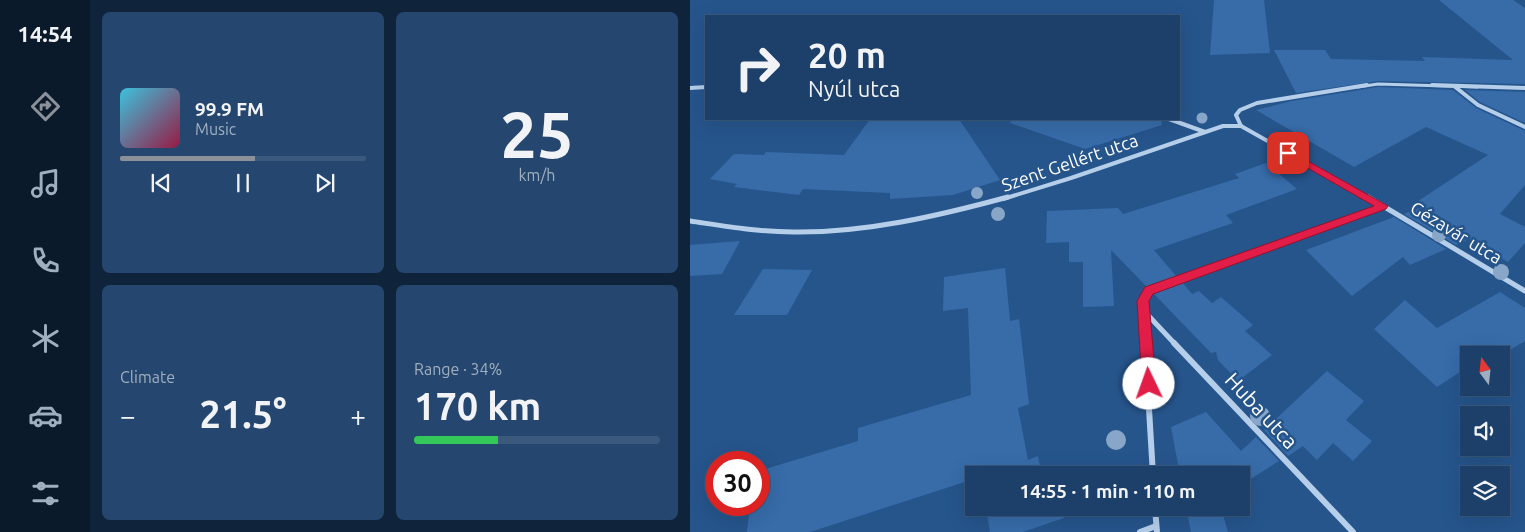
<!DOCTYPE html>
<meta charset="utf-8">
<style>
body{margin:0;font-family:Ubuntu,sans-serif;background:#25476f;color:#f1f3f6;height:100vh;display:flex;flex-direction:column;font-size:19px;white-space:nowrap}
*{box-sizing:border-box;margin:0}
p{font-size:16px;color:#a0afc0}
.icon{flex:none;width:28px;height:28px;fill:none;stroke:currentColor;stroke-width:2;stroke-linecap:round;stroke-linejoin:round}
.map{position:relative;flex:1;overflow:hidden}
.sheet{display:flex;flex-direction:column;gap:12px;padding:12px;background:#0f233a;width:600px}
.sheet>*{flex:none}
.hud{position:absolute;left:15px;top:15px;width:475px;height:105px;border-radius:0px;box-shadow:0 5px 20px #0002,0 0 0 1px #3a597d;background:#1c4069;color:#f1f3f6;overflow:hidden}
.needle{width:32px;rotate:345deg}
.buttons{position:absolute;left:770px;top:346px;display:grid;gap:10px}
.buttons a{display:grid;place-items:center;width:50px;height:50px;border-radius:0px;background:#1c4069;box-shadow:0 5px 20px #0002,0 0 0 1px #3a597d;font-size:25px}
.speed{position:absolute;left:15px;top:451px;display:flex;gap:10px;font-size:25px;font-weight:700;text-align:center}
.speed>*{display:grid;place-content:center;width:65px;height:65px;border-radius:50%;background:#1c4069;box-shadow:0 5px 20px #0002,0 0 0 1px #3a597d;line-height:1}
.speed .limit{border:8px solid #d22;background:#fff;color:#111}
.pin{position:absolute;display:grid;place-items:center;width:42px;height:42px;color:#fff;margin:-21px;border-radius:10px;box-shadow:0 2px 8px #0006}
.me{position:absolute;width:55px;margin:-28px;rotate:357deg;stroke-linejoin:round;filter:drop-shadow(0 0 4px #0008)}
.turn{display:flex;align-items:center;gap:18px;height:105px;padding:0 20px;font-size:22px}
.turn .icon{width:65px;height:65px;stroke-width:2.5}
.turn b{display:block;font-size:35px;line-height:42px}
.big{font-size:38px;font-weight:600;line-height:1.1}
.sheet .widget{flex:1;display:flex;flex-direction:column;justify-content:center;gap:8px;min-width:0;padding:0 18px;border-radius:8px;background:#25476f}
.sheet .dial{align-items:center;gap:0}
.dial b{font-size:65px;line-height:1}
.song{display:flex;align-items:center;gap:15px}
.cover{width:60px;height:60px;border-radius:8px;background:linear-gradient(135deg,hsl(190 70% 55%),hsl(340 70% 35%))}
.played{height:5px;border-radius:2px;background:linear-gradient(90deg,#8c9099 55%,#3a597d 55%)}
.keys{display:flex;justify-content:space-around;direction:ltr}
.heat{display:flex;justify-content:space-between;align-items:center;font-size:28px;direction:ltr}
.charge{height:8px;border-radius:4px;background:linear-gradient(90deg,#34c759 34%,#3a597d 0)}
.sheet .tiles{flex:1;display:grid;gap:12px;grid-template-columns:repeat(2,1fr)}
.trip{position:absolute;left:275px;top:466px;width:285px;height:50px;border-radius:0px;background:#1c4069;box-shadow:0 5px 20px #0002,0 0 0 1px #3a597d;font-weight:600;line-height:50px;text-align:center}
main{display:flex;flex:1;min-height:0}
.tabs{display:flex;flex-direction:column;width:90px;justify-content:space-around;align-items:center;background:#0b1a2a;color:#a0afc0}
.tabs .icon{width:35px;height:35px}
.tabs .selected{color:#8c9099}
.tabs b{font-size:22px;color:#f1f3f6}
.map>svg:first-child{display:block}
.building{fill:#376ca9}
.lines{fill:none;stroke-linecap:round;stroke-linejoin:round}
.street-far3{stroke:#b5ceea;stroke-width:3}
.street-far2{stroke:#b5ceea;stroke-width:4}
.street-far1{stroke:#b5ceea;stroke-width:5}
.street{stroke:#b5ceea;stroke-width:6}
.tree{fill:#88a6c7}
.route{fill:#e11d48;stroke:#92132f}
.labels{text-anchor:middle;stroke-width:5;stroke-linejoin:round;paint-order:stroke}
.street-label{font-size:18px;fill:#fff;stroke:#26558c}
.near-street-label{font-size:21px;fill:#fff;stroke:#26558c}
</style>
<main>
<nav class="tabs">
<b>14:54</b>
<svg class="icon selected" aria-label="directions" viewBox="0 0 24 24"><path d="M12 3l9 9-9 9-9-9zM9 14v-3h6M13 9l2 2-2 2"/></svg>
<svg class="icon" aria-label="music" viewBox="0 0 24 24"><path d="M9 18V5l10-2v13"/><circle cx="6" cy="18" r="3"/><circle cx="16" cy="16" r="3"/></svg>
<svg class="icon" aria-label="phone" viewBox="0 0 24 24"><path d="M5 4h4l2 5-3 2q2 4 5 5l2-3 5 2v4C11 20 4 13 5 4z"/></svg>
<svg class="icon" aria-label="climate" viewBox="0 0 24 24"><path d="M12 3v18M4 7l16 10M4 17L20 7"/></svg>
<svg class="icon" aria-label="car" viewBox="0 0 24 24"><path d="M5 17H2v-5l4-1 3-4h7l3 4 3 1v5h-3M9 17h6M6 11h13"/><circle cx="7" cy="17" r="2"/><circle cx="17" cy="17" r="2"/></svg>
<svg class="icon" aria-label="filters" viewBox="0 0 24 24"><path d="M4 7h16M4 17h16"/><circle cx="9" cy="7" r="2"/><circle cx="15" cy="17" r="2"/></svg>
</nav>
<section class="sheet">
<div class="tiles">
<div class="widget">
<div class="song"><i class="cover"></i><div><b>99.9 FM</b><p>Music</p></div></div>
<div class="played"></div>
<div class="keys"><svg class="icon" aria-label="previous" viewBox="0 0 24 24"><path d="M18 5L8 12l10 7zM5 5v14"/></svg><svg class="icon" aria-label="pause" viewBox="0 0 24 24"><path d="M8 5v14M16 5v14"/></svg><svg class="icon" aria-label="next" viewBox="0 0 24 24"><path d="M6 5l10 7-10 7zM19 5v14"/></svg></div>
</div>
<div class="widget dial"><b>25</b><p>km/h</p></div>
<div class="widget"><p>Climate</p>
<div class="heat"><a>−</a><b class="big">21.5°</b><a>+</a></div>
</div>
<div class="widget"><p>Range · 34%</p><b class="big">170 km</b><div class="charge"></div></div>
</div>
</section>
<div class="map">
<svg width="835" height="532" viewBox="0 0 835 532">
<rect width="100%" height="100%" fill="#26558c"/>
<g class="building">
<path d="M524 0H574L580 53 520 55Z"/>
<path d="M749 0H823L835 8V84L688 81 606 93 584 50H635L641 59 735 61 732 57 823 60Z"/>
<path d="M688 87 763 90 786 108 835 131V185L810 214 835 227V243L818 262 779 239 766 245 714 214 732 207 725 203 798 155 736 127 664 167 566 110 602 101Z"/>
<path d="M775 90 835 92V123L790 102Z"/>
<path d="M180 119H269L310 180 263 195 200 199V193L113 189 109 195 44 187 47 184 20 179 44 154 74 155 76 152 154 155Z"/>
<path d="M321 119H471L472 125 395 149 320 123Z"/>
<path d="M576 163 607 189 536 215 543 223 464 250 486 276 457 287 421 250 424 306 393 307V262H379V242L356 243 357 211 428 208 433 214 549 178 545 174Z"/>
<path d="M704 217 756 249 720 265 713 257 662 296 616 250Z"/>
<path d="M50 241 32 274 0 276V245Z"/>
<path d="M315 268 320 321 329 319 339 404 328 408 338 460 348 456 351 471 363 468 365 475H284V479L120 532H57L60 505H69V471L168 441V428L281 395 278 308 253 311 254 277Z"/>
<path d="M73 269 122 270 97 315H44Z"/>
<path d="M493 283 502 294 509 291 522 303 531 297 563 325 555 331 582 355 548 381 528 360 526 352 521 353 464 294Z"/>
<path d="M810 292 835 308V341L818 351 811 346 796 355H779V366L747 387 684 329 715 300 747 328Z"/>
<path d="M637 371 674 401 656 420 682 441 663 461 643 443 627 460 613 446 598 456 574 430Z"/>
<path d="M516 412 551 451 566 437 589 461 551 485V475H490L481 427Z"/>
<path d="M296 508H372L374 518 333 532H300Z"/>
<path d="M496 508H531L538 532H501Z"/>
</g>
<g class="lines">
<path class="street-far3" d="M668 87 688 84 788 87"/>
<g class="street-far2">
<path d="M742 85 835 88"/>
<path d="M764 86 788 105 835 127"/>
<path d="M0 88 16 87"/>
<path d="M479 119 515 132"/>
<path d="M551 126 680 199"/>
<path d="M551 126 546 115 550 110 567 103 677 85"/>
<path d="M313 199 381 178 533 126H551"/>
</g>
<g class="street-far1">
<path d="M678 197 835 291"/>
<path d="M0 221C34 226 68 232 103 232 175 233 248 216 318 197"/>
<path d="M455 312 485 344"/>
<path d="M455 344 453 301 459 291 693 206"/>
</g>
<g class="street">
<path d="M455 343 463 475"/>
<path d="M484 343 663 532"/>
<path d="M465 508 467 532"/>
<path d="M450 532 466 526"/>
</g>
</g>
<g class="tree">
<circle cx="512" cy="118" r="5.5"/>
<circle cx="287" cy="193" r="6"/>
<circle cx="308" cy="214" r="7"/>
<circle cx="749" cy="235" r="7"/>
<circle cx="811" cy="272" r="8"/>
<circle cx="570" cy="416" r="10"/>
<circle cx="426" cy="440" r="10"/>
</g>
<path class="route" d="M598 150 698 206 696 209 463 294 459 301 466 384 464 389 459 391 454 389 452 384 447 301 455 287 684 206 595 155 594 153Z"/>
<g class="labels">
<g class="street-label">
<text transform="translate(380 163) rotate(-19)" y="6">Szent Gellért utca</text>
<text transform="translate(766 233) rotate(31)" y="6">Gézavár utca</text>
</g>
<g class="near-street-label">
<text transform="translate(571 411) rotate(47)" y="7">Huba utca</text>
</g>
</g>
</svg>
<div class="buttons">
<a><svg class="needle" viewBox="-14 -14 28 28"><path d="M0-13l5 13h-10z" fill="#e53935"/><path d="M0 13l5-13h-10z" fill="#a0afc0"/></svg></a>
<a><svg class="icon" aria-label="sound" viewBox="0 0 24 24"><path d="M4 9h4l5-4v14l-5-4H4zM17 9q2 3 0 6"/></svg></a>
<a><svg class="icon" aria-label="layers" viewBox="0 0 24 24"><path d="M12 4l9 5-9 5-9-5zM3 14l9 5 9-5"/></svg></a>
</div>
<div class="speed"><div class="limit">30</div></div>
<div class="pin" style="left:598px;top:153px;background:#d93025"><svg class="icon" aria-label="arrive" viewBox="0 0 24 24"><path d="M6 21V4h12l-3 4 3 4H6"/></svg></div>
<svg class="me" style="left:459px;top:384px" viewBox="-20 -20 40 40"><circle r="19" fill="#fff"/><path d="M0-13L10 11 0 6-10 11z" fill="#e11d48"/></svg>
<div class="trip">14:55 · 1 min · 110 m</div>
<div class="hud">
<div class="turn"><svg class="icon" aria-label="right" viewBox="0 0 24 24"><path d="M7 20v-9h11M14 6l5 5-5 5"/></svg><div><b>20 m</b>Nyúl utca</div></div>
</div>
</div>
</main>
